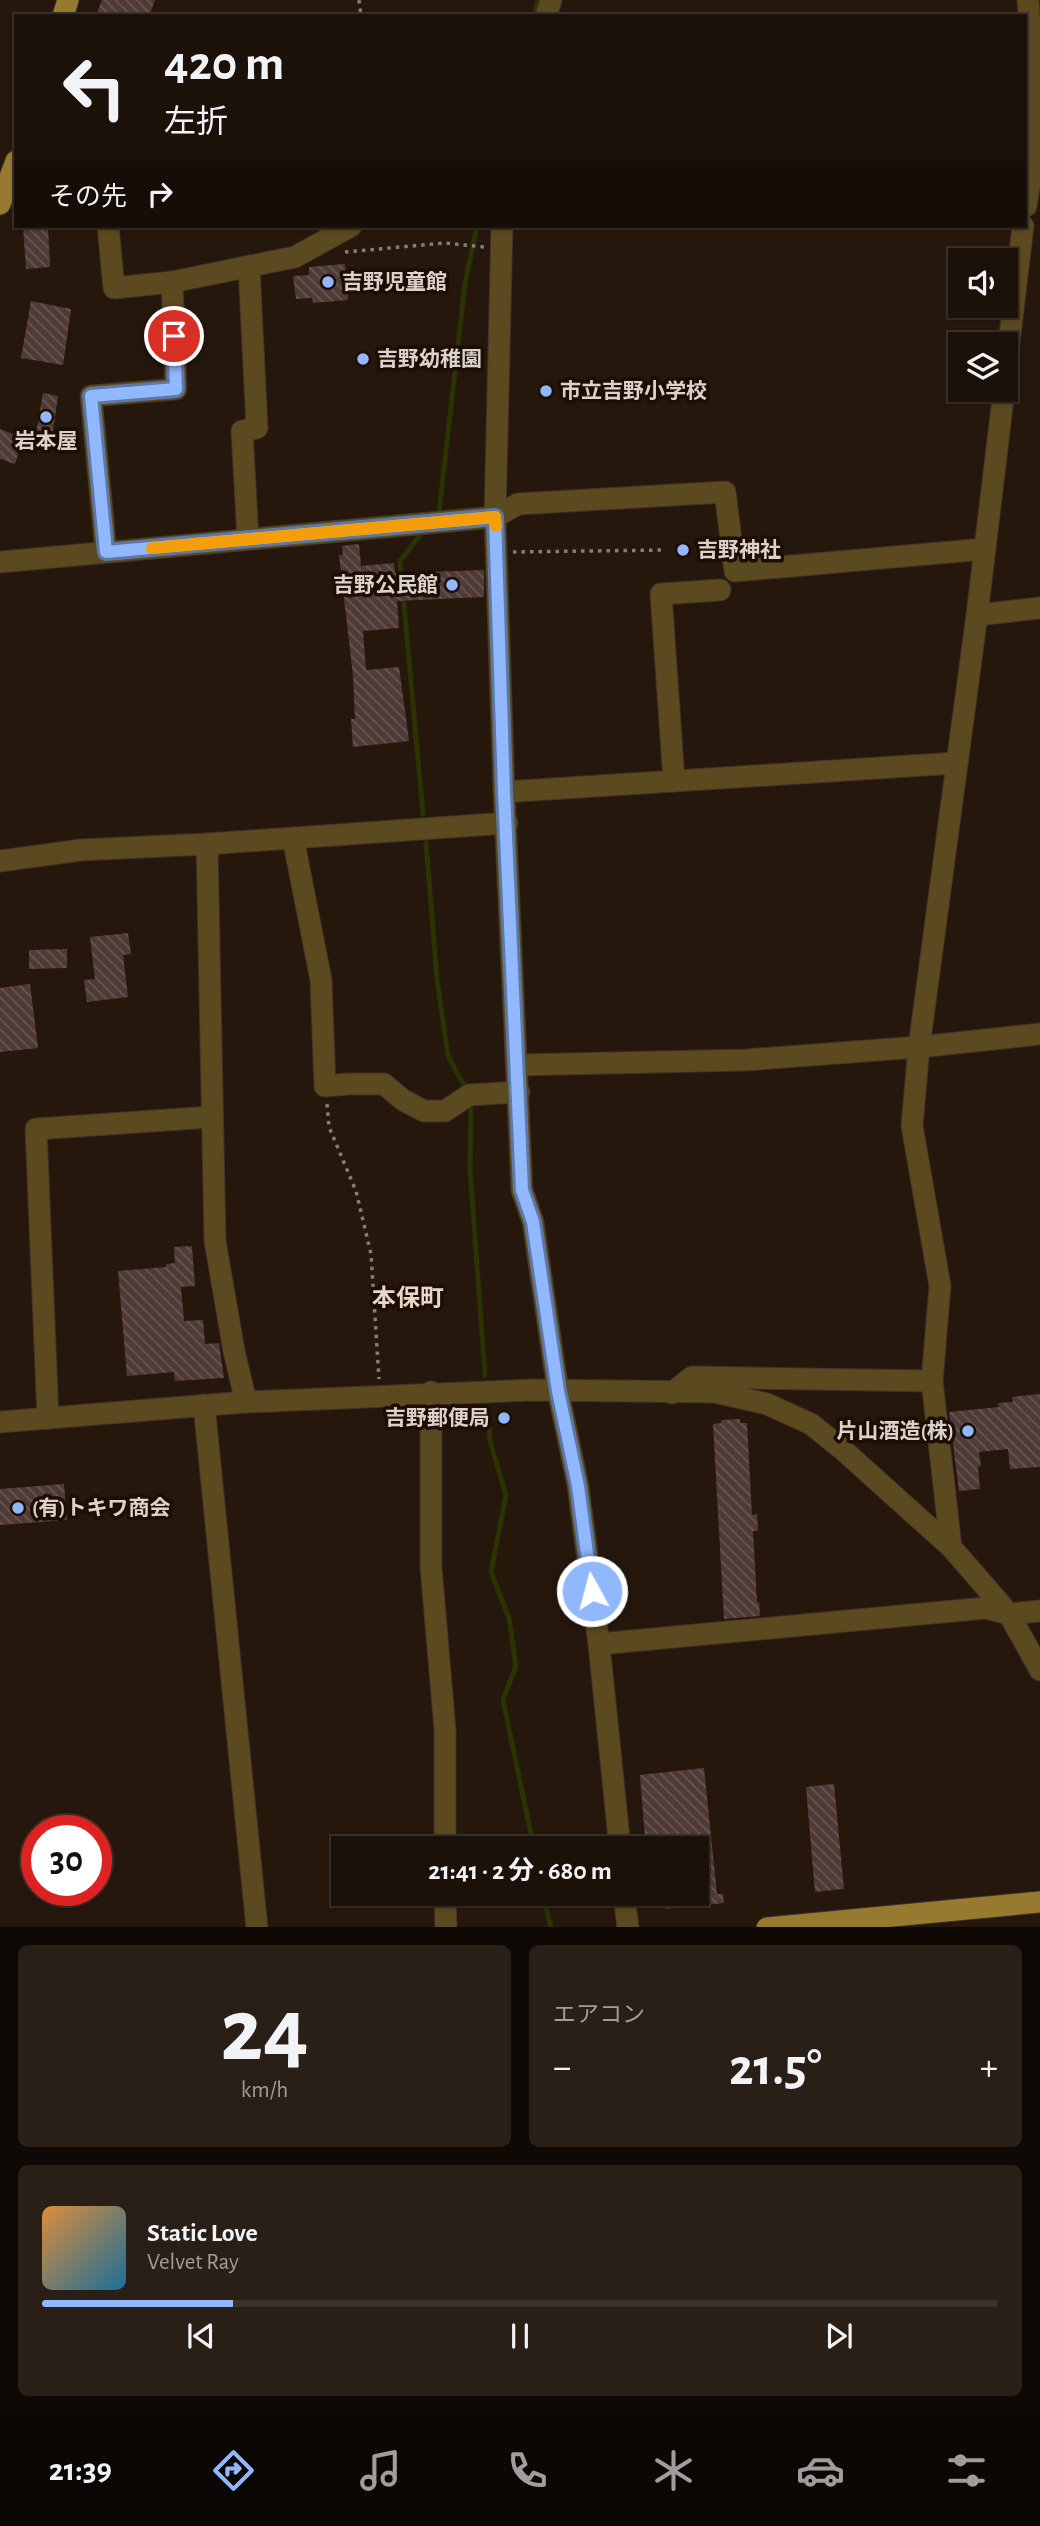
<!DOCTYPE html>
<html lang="ja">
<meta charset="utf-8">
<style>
body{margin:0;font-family:"Alegreya Sans","Noto Sans JP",sans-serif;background:#291f17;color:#f1f3f6;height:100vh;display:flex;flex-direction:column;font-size:26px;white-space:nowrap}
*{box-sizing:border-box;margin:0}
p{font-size:23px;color:#a09d9c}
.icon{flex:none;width:38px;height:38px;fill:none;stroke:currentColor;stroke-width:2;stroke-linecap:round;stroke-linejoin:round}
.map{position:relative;height:1927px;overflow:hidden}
.panel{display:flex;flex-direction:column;gap:18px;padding:18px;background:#0f0905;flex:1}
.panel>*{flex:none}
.top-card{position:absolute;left:14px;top:14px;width:1013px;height:214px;border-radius:0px;box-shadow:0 2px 5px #0004,0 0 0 2px #3a312a;background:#1c1109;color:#f1f3f6;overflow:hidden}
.controls{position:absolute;left:948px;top:248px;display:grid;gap:14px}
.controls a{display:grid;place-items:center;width:70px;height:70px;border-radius:0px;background:#1c1109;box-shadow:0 2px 5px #0004,0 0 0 2px #3a312a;font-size:35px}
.speed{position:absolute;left:21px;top:1815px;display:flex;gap:14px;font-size:35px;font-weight:700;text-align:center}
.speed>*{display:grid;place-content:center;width:91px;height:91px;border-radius:50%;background:#1c1109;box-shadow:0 2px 5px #0004,0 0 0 2px #3a312a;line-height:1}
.speed .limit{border:10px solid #d22;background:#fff;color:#111}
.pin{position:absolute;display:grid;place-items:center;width:60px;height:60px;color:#fff;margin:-30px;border:4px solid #fff;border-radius:50%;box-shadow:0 2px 7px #0007}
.me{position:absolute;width:77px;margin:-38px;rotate:353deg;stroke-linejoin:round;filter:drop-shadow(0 0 5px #0008)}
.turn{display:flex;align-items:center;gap:24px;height:147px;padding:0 35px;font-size:32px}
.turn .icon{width:91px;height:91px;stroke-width:2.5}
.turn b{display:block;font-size:49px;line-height:60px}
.then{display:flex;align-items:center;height:66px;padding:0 35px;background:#0003;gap:14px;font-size:26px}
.big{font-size:52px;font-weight:700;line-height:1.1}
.panel .widget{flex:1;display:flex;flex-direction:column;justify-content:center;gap:10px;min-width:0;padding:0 24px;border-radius:10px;background:#291f17}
.panel .dial{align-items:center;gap:0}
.dial b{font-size:91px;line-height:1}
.song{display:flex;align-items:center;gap:21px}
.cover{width:84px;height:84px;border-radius:10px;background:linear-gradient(135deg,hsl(30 70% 55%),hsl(200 70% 35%))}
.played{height:7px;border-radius:4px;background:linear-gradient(90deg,#91b8fd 20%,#3a312a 20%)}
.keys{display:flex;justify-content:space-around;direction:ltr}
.heat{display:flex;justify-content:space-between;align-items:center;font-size:38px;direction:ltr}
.panel .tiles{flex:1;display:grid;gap:18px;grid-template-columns:1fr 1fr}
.widget:last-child{grid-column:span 2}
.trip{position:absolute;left:331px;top:1836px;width:378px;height:70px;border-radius:0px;background:#1c1109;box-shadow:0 2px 5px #0004,0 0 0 2px #3a312a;font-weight:700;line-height:70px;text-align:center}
.tabs{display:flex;height:112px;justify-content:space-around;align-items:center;background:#0b0704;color:#a09d9c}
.tabs .icon{width:49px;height:49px}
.tabs .on{color:#91b8fd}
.tabs b{font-size:32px;color:#f1f3f6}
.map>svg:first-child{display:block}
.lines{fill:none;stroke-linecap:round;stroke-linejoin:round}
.stream{stroke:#2b3203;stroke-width:5}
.building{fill:url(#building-back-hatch)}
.minor-casing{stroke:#3f3127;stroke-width:23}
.major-casing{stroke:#3f3127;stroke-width:23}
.path{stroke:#897d73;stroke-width:3.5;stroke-dasharray:3.5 5;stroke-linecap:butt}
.minor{stroke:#5b4a1f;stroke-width:21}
.major{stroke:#967a30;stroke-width:21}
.route-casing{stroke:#5e78a4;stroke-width:18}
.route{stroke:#91b8fd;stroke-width:12}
.slow{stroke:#f59e0b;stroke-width:12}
.poi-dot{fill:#91b8fd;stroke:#1c0e04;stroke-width:2.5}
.labels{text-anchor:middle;stroke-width:7;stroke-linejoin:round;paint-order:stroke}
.poi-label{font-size:21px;font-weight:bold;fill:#dcd2ca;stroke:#1c0e04;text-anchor:start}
.quarter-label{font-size:24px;font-weight:bold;fill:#e9d4c5;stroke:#1c0e04}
</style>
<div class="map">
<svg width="1040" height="1928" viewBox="0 0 1040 1928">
<defs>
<pattern id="building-back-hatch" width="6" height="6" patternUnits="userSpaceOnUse" patternTransform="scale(1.75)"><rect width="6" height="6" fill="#503a38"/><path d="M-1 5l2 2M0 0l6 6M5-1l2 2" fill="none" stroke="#695653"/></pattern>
</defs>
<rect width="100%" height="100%" fill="#26170c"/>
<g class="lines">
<g class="stream">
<path d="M534 16 538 0"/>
<path d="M436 516 439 512 465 283 477 226"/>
<path d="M401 577 400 561 425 529"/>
<path d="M403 594 423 814"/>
<path d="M426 843 437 979 448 1056 465 1087"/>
<path d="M471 1102 470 1169 485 1375"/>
<path d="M487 1406 490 1441 506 1495 491 1572 509 1618 516 1666 503 1700 534 1848"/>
<path d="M543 1894 551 1928"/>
</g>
</g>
<g class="building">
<path d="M102 0H155L149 16H107L97 13Z"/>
<path d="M23 226H48L50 267 26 269Z"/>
<path d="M345 264 348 300 313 303 312 298 296 299 293 276 309 275V267Z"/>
<path d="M31 301 71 309 63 365 21 358Z"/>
<path d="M43 393 58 396 52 437 36 434Z"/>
<path d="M0 429 23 438 15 464 0 459Z"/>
<path d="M359 544 361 566 394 563 395 573 484 570V597L397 601 399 628 363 631 366 670 399 667 409 741 353 747 351 719H355L353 676 339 555H343L342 546Z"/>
<path d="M128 933 131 954 123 955 128 997 87 1002 84 980 95 979 90 937Z"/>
<path d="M67 949V968L29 969V950Z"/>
<path d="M30 984 38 1048 0 1052V988Z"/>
<path d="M192 1246 195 1286 181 1287 184 1321 203 1320 205 1344 219 1343 224 1378 175 1381 174 1372 127 1376 118 1271 166 1267V1264L175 1263 174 1247Z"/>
<path d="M1040 1394V1467L1010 1469 1008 1449 979 1452 981 1466 978 1467 980 1489 959 1491 949 1412 999 1407 998 1403 1013 1402 1012 1397Z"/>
<path d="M740 1419V1423H747L752 1515 757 1514 758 1531H753L757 1602H759L760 1616 724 1619 713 1424 721 1423V1420Z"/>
<path d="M64 1484 67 1520 0 1525V1489Z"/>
<path d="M704 1768 717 1894H723L724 1903 665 1909 663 1894H696V1848H660L658 1837 645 1838 640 1775Z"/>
<path d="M834 1784 844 1889 815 1892 806 1787Z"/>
</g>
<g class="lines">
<defs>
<g id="minor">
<path d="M546 16 551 0"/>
<path d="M1026 206 1037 138 1028 0"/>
<path d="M108 226 114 288 172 282 295 257 351 226"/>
<path d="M502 226 495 517 504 792 522 1190 533 1222 558 1391 578 1486 599 1644 620 1848"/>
<path d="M1006 368 1023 226"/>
<path d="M248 539 242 431 257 428 249 266"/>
<path d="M106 552 91 396 176 389 172 282"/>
<path d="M0 562 495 517 518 504 725 492 735 571 985 549"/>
<path d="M977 615 1040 608"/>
<path d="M674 781 661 594 720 590"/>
<path d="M504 792 956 763"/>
<path d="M293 838 321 980 325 1086 349 1084H384L403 1100 424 1111H445L469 1095 519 1092"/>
<path d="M207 844 215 1241 234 1351 246 1402"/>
<path d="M0 861 81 850 207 844 507 823"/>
<path d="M518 1065 746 1060 919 1047 1040 1034"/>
<path d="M431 1392V1567L445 1730V1848"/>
<path d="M672 1393 692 1377 932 1381"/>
<path d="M204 1405 257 1928"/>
<path d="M48 1418 36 1129 211 1117"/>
<path d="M0 1422 246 1402 532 1390 714 1392 767 1404 811 1424 842 1449 951 1547 1009 1614 1040 1670"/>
<path d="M951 1547 932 1381 940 1286 912 1126 919 1047 977 615 1004 390"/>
<path d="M599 1644 986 1608 1009 1614 1040 1611"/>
<path d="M445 1894 446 1928"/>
<path d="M624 1894 628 1928"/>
</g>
<g id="major">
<path d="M63 16 68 0"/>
<path d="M0 204 16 161"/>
<path d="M767 1928 1040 1902"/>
</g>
</defs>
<use href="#minor" class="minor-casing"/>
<use href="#major" class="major-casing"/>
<g class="path">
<path d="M359 0 361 16"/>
<path d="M345 252 445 243 484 247"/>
<path d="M513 552 665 550"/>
<path d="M327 1104 329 1127 356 1191 371 1254 379 1379"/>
</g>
<use href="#minor" class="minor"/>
<use href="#major" class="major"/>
</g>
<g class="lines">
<defs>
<path id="route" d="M174 336 176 389 91 396 106 552 495 517 504 792 522 1190 533 1222 558 1391 578 1486 592 1591"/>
</defs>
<use href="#route" class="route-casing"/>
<use href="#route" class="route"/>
<path class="slow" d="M152 548 495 517 496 526"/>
</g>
<g class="poi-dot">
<circle cx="328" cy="282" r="7"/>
<circle cx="363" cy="359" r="7"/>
<circle cx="546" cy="391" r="7"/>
<circle cx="46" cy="417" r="7"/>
<circle cx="683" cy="550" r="7"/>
<circle cx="452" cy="585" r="7"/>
<circle cx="504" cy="1418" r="7"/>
<circle cx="968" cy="1431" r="7"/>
<circle cx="18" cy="1508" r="7"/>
</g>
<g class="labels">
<g class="poi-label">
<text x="342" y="289">吉野児童館</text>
<text x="377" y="366">吉野幼稚園</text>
<text x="560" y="398">市立吉野小学校</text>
<text x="46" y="448" text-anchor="middle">岩本屋</text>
<text x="697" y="557">吉野神社</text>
<text x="438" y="592" text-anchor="end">吉野公民館</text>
<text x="490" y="1425" text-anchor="end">吉野郵便局</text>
<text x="954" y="1438" text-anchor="end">片山酒造(株)</text>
<text x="32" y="1515">(有)トキワ商会</text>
</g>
<g class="quarter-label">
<text x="408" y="1306">本保町</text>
</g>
</g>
</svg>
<div class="controls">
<a><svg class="icon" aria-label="sound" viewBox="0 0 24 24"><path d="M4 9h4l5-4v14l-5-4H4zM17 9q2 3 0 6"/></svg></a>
<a><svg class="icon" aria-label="layers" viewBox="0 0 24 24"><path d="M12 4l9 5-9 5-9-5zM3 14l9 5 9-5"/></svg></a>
</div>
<div class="speed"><div class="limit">30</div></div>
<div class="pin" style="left:174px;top:336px;background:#d93025"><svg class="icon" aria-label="arrive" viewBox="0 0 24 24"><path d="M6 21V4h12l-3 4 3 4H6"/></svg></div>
<svg class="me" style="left:592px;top:1591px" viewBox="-20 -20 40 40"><circle r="17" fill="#91b8fd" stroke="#fff" stroke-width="3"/><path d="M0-11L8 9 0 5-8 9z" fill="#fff"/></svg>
<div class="trip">21:41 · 2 分 · 680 m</div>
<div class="top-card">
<div class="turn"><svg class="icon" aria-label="left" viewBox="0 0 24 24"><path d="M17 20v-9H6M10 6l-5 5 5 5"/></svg><div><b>420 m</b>左折</div></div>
<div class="then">その先<svg class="icon" aria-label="right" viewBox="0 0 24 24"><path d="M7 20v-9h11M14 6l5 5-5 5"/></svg></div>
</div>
</div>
<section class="panel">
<div class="tiles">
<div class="widget dial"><b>24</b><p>km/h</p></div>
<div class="widget"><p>エアコン</p>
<div class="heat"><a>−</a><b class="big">21.5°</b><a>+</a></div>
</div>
<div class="widget">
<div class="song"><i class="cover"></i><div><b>Static Love</b><p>Velvet Ray</p></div></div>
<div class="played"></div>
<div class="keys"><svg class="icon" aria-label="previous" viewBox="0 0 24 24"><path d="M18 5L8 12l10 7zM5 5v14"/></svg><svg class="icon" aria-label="pause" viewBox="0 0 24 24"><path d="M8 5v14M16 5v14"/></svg><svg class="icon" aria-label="next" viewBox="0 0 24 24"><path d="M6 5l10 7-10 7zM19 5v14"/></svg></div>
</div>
</div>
</section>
<nav class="tabs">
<b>21:39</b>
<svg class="icon on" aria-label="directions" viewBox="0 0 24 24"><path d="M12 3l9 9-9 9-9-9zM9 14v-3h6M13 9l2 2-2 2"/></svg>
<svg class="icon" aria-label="music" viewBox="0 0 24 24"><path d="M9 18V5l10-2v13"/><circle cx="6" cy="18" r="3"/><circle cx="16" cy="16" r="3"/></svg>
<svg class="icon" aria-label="phone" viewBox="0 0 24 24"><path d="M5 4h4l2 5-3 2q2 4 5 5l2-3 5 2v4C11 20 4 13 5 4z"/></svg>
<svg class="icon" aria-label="climate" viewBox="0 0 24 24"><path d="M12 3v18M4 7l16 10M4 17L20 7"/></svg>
<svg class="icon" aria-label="car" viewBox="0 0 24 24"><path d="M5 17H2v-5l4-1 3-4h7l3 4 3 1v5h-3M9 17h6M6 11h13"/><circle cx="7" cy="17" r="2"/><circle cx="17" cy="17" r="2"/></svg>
<svg class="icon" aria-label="filters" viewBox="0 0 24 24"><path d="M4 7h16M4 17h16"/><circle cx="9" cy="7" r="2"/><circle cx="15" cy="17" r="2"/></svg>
</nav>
